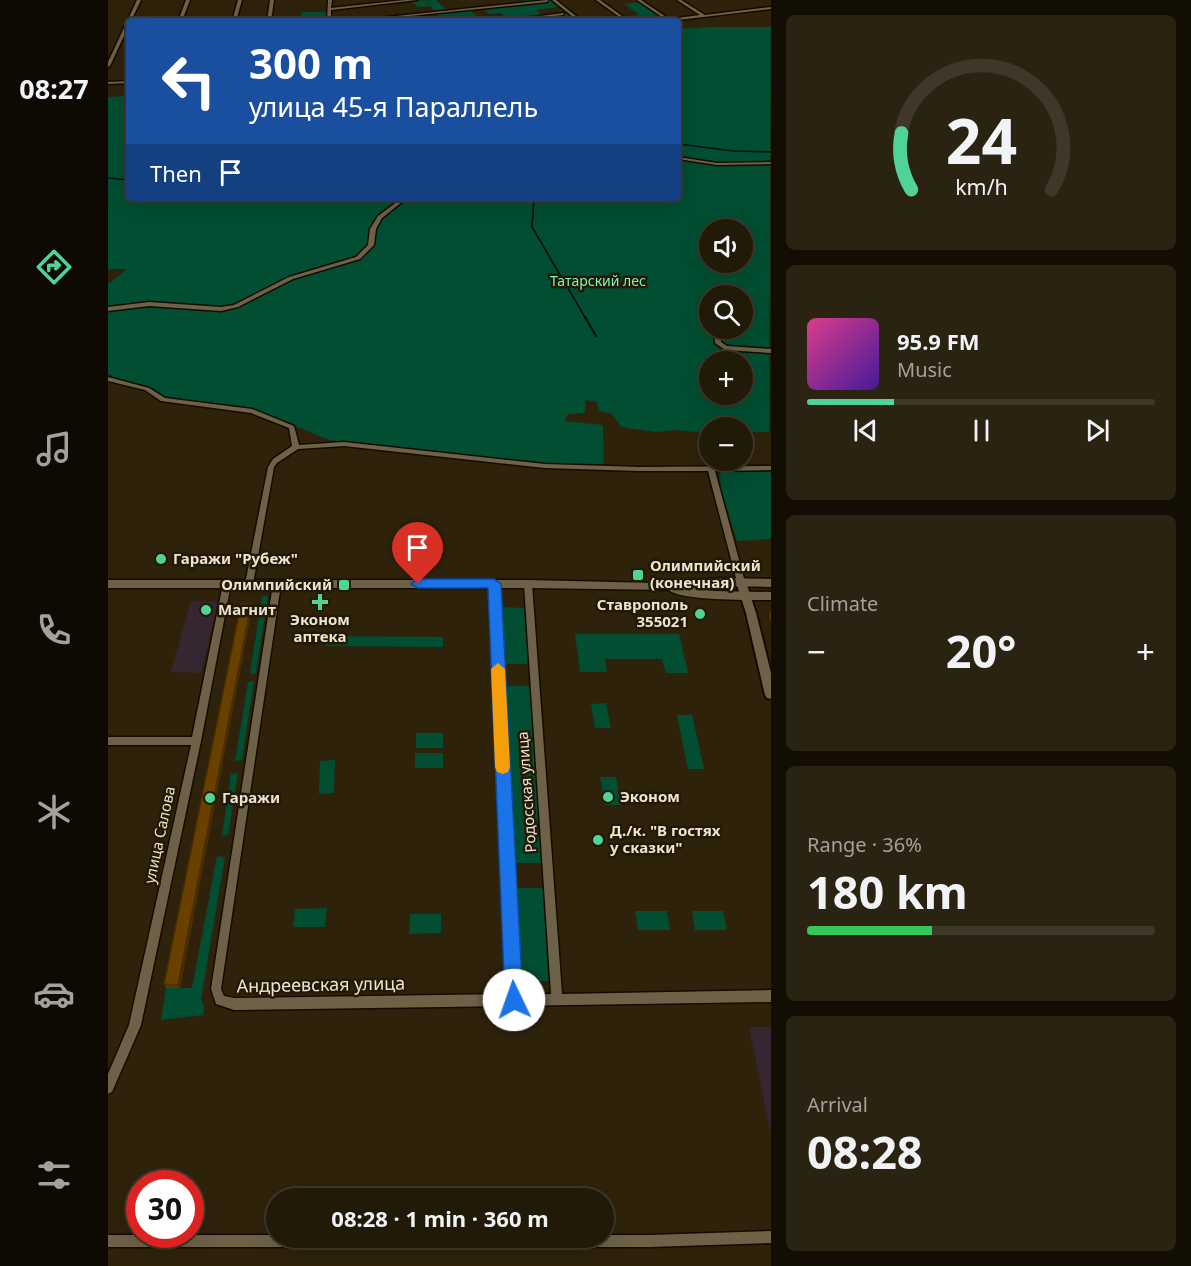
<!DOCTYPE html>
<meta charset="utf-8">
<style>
body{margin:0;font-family:"Noto Sans",sans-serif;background:#2a2312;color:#f1f3f6;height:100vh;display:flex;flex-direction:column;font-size:22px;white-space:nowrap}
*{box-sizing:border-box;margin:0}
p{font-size:20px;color:#a2a19c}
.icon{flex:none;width:33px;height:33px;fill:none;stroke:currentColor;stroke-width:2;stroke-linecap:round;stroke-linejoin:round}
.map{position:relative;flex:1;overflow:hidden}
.side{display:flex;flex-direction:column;gap:15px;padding:15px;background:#130e04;width:420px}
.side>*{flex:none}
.banner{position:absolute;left:18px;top:18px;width:555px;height:183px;border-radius:6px;box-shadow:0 6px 24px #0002,0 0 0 2px #3f3829;background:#1a4fa0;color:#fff;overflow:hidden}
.fabs{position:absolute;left:591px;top:219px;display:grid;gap:12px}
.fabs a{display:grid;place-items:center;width:54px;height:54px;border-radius:50%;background:#221a08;box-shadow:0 6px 24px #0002,0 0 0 2px #3f3829;font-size:30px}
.speed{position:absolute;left:18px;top:1170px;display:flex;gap:12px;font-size:30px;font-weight:700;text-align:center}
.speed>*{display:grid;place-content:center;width:78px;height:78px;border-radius:50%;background:#221a08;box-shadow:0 6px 24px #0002,0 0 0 2px #3f3829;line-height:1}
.speed .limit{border:9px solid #d22;background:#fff;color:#111}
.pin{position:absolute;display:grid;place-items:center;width:51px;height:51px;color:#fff;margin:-62px -26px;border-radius:50% 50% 50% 0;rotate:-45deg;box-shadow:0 0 6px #0007}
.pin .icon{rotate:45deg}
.me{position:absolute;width:66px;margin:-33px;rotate:357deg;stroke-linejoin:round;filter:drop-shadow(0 0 4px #0008)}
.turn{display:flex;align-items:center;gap:21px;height:126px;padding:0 24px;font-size:27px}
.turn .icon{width:78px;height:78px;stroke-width:2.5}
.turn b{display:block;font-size:42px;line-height:51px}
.then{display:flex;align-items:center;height:57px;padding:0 24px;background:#0003;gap:12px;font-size:22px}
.big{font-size:45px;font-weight:700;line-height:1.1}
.side .widget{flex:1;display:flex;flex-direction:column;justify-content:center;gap:9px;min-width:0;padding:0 21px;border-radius:9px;background:#2a2312}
.side .dial{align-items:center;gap:0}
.dial svg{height:156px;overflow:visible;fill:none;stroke:#3f3829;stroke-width:7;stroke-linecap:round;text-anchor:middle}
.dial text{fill:#f1f3f6;stroke:none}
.song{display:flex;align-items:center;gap:18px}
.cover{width:72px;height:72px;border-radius:9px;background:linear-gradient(135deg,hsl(330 70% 55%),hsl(260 70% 35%))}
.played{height:6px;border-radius:3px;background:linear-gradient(90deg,#4fd399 25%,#3f3829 25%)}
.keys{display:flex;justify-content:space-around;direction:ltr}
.heat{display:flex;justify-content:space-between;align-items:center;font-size:33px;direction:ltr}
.charge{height:9px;border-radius:4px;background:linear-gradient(90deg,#34c759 36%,#3f3829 0)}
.trip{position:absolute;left:158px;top:1188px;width:348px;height:60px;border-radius:30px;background:#221a08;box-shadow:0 6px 24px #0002,0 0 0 2px #3f3829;font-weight:700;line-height:60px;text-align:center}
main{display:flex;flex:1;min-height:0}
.dock{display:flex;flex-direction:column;width:108px;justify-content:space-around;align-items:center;background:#0e0a03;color:#a2a19c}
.dock .icon{width:42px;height:42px}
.dock .current{color:#4fd399}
.dock b{font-size:27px;color:#f1f3f6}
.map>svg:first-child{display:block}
.commercial{fill:#352631}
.green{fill:#014e32;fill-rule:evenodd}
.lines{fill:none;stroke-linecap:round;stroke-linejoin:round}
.stream-far1{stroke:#030d14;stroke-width:1.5}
.stream{stroke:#030d14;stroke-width:2}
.minor-casing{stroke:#160b00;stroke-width:3}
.tertiary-casing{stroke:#160b00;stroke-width:4}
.secondary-casing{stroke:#160b00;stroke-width:3}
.minor{fill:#6d6148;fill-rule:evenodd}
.tertiary{fill:#6d6148;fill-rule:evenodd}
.secondary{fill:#6d6148;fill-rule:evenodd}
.wall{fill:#5b3700}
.shaded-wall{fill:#4a2d00}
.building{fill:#6a4000;stroke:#4a2d00;stroke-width:1.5}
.route{fill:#1a73e8;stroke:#114b97;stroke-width:1.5}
.slow{fill:#f59e0b}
.poi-dot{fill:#4fd399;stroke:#241903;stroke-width:2}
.labels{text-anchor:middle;stroke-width:5;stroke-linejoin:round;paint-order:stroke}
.far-park-label{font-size:14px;fill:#77f8bc;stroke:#241903}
.poi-label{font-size:15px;font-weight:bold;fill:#ebe3d5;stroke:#241903;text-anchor:start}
.street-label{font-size:15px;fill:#ebe3d5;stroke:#241903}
.near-street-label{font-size:18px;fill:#ebe3d5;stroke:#241903}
</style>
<main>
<nav class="dock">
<b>08:27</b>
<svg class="icon current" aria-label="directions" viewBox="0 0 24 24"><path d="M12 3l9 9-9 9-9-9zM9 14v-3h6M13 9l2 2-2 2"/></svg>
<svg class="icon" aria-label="music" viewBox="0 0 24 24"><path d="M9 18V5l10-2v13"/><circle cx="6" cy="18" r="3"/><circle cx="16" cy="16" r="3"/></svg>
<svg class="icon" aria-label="phone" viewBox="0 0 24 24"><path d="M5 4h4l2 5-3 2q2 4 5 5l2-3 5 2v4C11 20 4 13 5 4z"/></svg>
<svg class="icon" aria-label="climate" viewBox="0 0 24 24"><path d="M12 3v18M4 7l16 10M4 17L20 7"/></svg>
<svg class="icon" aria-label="car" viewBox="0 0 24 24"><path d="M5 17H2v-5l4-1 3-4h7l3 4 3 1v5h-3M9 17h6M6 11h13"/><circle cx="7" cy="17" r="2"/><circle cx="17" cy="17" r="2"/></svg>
<svg class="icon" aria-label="filters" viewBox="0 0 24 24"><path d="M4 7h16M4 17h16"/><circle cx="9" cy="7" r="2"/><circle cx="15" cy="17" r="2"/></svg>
</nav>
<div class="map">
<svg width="663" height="1266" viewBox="0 0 663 1266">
<rect width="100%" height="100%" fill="#2e220b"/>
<g class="commercial">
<path d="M83 601 110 602 93 673 63 672Z"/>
<path d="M641 1027H663V1131H662Z"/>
</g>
<g class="green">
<path d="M328 0 340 11 362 10 374 21H359L356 18 348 19 349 21H320L334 19 322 6 310 7 304 1Z"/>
<path d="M417 0H444L470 21H453L446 16 459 14 450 7 428 10 441 21H402L410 19 400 20 393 13 381 14 375 8 420 2Z"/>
<path d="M532 2 557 19 521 21 515 17 531 15 516 4Z"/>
<path d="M194 12H220V21H163V18L192 17Z"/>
<path d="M604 27H663L661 432H635L634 428H602L601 433 566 430 548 432 513 427 504 414 491 411 489 402 477 400 478 409 476 413 460 414 457 421 495 425 496 463 487 465 437 463 221 440 144 408 68 399 56 396 44 388 3 377 4 375 0 374V284L19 269H0V97L21 96V198H570V29ZM602 230H634V262H602ZM602 296H634V328H602ZM602 362H634V394H602Z"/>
<path d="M663 471V539L629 541 613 489 612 472Z"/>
<path d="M154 596H160L148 673 142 674Z"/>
<path d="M393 607 417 608 420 664H395Z"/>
<path d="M467 634H571L580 673H558L554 659H497L499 672H472Z"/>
<path d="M218 636 335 637V647L217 646Z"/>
<path d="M146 681 134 760 127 761 140 682Z"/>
<path d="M396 686H422L436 863H406Z"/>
<path d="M498 703 503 728H487L483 704Z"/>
<path d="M569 715H584L596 769H580Z"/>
<rect x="308" y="733" width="27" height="15"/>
<rect x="307" y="753" width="28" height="15"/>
<path d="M227 760 226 793 211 794 212 761Z"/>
<path d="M130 773 120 835 114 836 123 774Z"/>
<path d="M492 777H508L513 805H497Z"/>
<path d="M109 856 117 857 93 1000 96 1005 95 1015 53 1020 58 988H84Z"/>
<path d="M407 888H436L444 981H413Z"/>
<path d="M219 908 217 927H185L187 909Z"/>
<path d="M527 911H559L562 930H530Z"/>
<path d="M584 911H615L619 930H587Z"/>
<path d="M302 914H333V933L301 934Z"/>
</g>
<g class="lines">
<g class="stream-far1">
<path d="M570 144 626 151 663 152"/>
<path d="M0 178 21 180"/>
<path d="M426 198 424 227 478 319"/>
</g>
<path class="stream" d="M477 317 488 336"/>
<defs>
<g id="minor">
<path d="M29 0H33L23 21H21V25L2 66 0 67V62Z"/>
<path d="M78 0H82L74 21H70Z"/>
<path d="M130 0H134L128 21H124Z"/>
<path d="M162 0H166L163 21H159Z"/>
<path d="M220 0H224L223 8 297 0H309L223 10V21H219Z"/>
<path d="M440 0 439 2 253 21H241Z"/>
<path d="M444 0H448L474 21H470Z"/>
<path d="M488 0H492L521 21H517Z"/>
<path d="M529 0H533L561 19 592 15 569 0H573L597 15 663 7V9L562 21H551L557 19Z"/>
<path d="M456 13 455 15 402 21H391Z"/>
<path d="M21 81V83L0 84V82Z"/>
<path d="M570 157 609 163 663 162V164L609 165 570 159Z"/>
<path d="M294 198H299L274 218 268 229 266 245 252 259 185 279 130 307 113 311 41 306 0 311V307L41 302 113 307 126 305 181 277 248 257 260 245 262 229 270 216Z"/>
<path d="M606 328H612L613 342 619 346 663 349V353L617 350 607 343Z"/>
<path d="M0 377 41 388 57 398 144 409 186 426 191 445 236 442 437 464 532 467 663 466V470L607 471 637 582 633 585 629 582 600 471H532L437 468 236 446 190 449 169 463 166 467 145 584 141 587 137 584 160 467 165 459 184 446 181 428 143 413 53 401 37 390 0 381Z"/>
<path d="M119 581 123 584 93 741 33 1025 4 1092 0 1094V1074L21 1025 83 745H0V737H84L115 584Z"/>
<path d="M169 581 173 584 113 989 116 996 126 998 400 994 382 584 386 581 390 584 411 994H443L416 584 420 581 424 584 454 994 663 990V1002L126 1010 108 1004 103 989 165 584Z"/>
<path d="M663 1231V1243L542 1247H0V1235H168V1238H495V1235H542Z"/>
</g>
<path id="tertiary" d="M633 578 638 582 648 613 663 673V699L659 698 657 695 638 613 628 582Z"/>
<path id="secondary" d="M614 578 663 579V587L614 586 586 588 606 591 663 592V600C645 600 572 601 561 590L420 588H0V580H420L548 583Z"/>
</defs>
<use href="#minor" class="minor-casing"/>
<use href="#tertiary" class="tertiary-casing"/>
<use href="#secondary" class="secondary-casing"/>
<use href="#minor" class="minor"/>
<use href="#tertiary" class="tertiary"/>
<use href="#secondary" class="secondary"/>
</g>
<g class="wall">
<path d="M144 608 72 988H58L56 984Z"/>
<path d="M663 609V622L661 615Z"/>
</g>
<path class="shaded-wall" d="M143 604 144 608 72 988 70 985Z"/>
<path class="building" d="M133 604H143L70 985 56 984Z"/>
<path class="route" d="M310 579H386L393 584 415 1000 413 1006 406 1009 400 1006 397 1000 380 588H310L303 584Z"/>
<path class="slow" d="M390 663 397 669 402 767 400 772 395 774 389 772 387 767 383 669Z"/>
<g class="poi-dot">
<circle cx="53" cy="559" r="6"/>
<rect x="524" y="569" width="12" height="12" rx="3"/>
<rect x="230" y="579" width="12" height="12" rx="3"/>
<path d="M209 593h6v6h6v6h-6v6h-6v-6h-6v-6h6z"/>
<circle cx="98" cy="610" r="6"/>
<circle cx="592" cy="614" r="6"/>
<circle cx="500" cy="797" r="6"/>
<circle cx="102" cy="798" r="6"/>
<circle cx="490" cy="840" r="6"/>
</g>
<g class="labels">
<g class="far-park-label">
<text x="490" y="286">Татарский лес</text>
</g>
<g class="poi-label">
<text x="65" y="564">Гаражи "Рубеж"</text>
<text x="542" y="571">Олимпийский<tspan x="542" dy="17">(конечная)</tspan></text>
<text x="224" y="590" text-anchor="end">Олимпийский</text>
<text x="580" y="610" text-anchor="end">Ставрополь<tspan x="580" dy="17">355021</tspan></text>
<text x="110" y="615">Магнит</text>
<text x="212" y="625" text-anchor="middle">Эконом<tspan x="212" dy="17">аптека</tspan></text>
<text x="512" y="802">Эконом</text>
<text x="114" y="803">Гаражи</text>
<text x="502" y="836">Д./к. "В гостях<tspan x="502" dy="17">у сказки"</tspan></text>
</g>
<g class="street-label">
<text transform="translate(419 792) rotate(-94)" y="5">Родосская улица</text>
<text transform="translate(52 835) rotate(-78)" y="5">улица Салова</text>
</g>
<g class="near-street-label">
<text transform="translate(213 985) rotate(-1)" y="6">Андреевская улица</text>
</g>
</g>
</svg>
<div class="fabs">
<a><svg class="icon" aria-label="sound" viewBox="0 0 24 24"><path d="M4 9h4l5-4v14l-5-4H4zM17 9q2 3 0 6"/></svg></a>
<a><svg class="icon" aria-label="search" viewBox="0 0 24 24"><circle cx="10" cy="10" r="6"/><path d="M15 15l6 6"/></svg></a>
<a>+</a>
<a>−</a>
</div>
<div class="speed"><div class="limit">30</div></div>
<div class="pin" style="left:310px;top:584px;background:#d93025"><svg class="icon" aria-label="arrive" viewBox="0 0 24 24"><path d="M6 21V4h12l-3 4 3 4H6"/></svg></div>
<svg class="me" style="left:406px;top:1000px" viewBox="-20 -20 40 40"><circle r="19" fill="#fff"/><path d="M0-13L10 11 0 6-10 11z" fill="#1a73e8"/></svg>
<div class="trip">08:28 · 1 min · 360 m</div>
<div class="banner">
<div class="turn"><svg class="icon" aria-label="left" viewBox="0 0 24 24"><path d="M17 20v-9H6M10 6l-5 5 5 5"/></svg><div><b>300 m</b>улица 45-я Параллель</div></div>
<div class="then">Then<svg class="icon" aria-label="arrive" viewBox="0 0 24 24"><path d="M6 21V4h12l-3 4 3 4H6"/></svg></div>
</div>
</div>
<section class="side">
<div class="widget dial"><svg viewBox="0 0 100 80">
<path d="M14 69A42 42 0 1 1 86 69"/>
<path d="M14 69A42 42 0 0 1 9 40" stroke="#4fd399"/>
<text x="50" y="56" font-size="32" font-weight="700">24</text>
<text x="50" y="72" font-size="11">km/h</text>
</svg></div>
<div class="widget">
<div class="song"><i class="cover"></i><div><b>95.9 FM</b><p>Music</p></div></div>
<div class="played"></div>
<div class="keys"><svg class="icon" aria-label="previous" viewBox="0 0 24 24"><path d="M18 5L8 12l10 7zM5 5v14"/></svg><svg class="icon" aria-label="pause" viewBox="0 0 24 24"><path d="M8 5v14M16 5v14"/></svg><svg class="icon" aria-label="next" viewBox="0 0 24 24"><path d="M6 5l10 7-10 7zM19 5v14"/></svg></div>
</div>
<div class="widget"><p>Climate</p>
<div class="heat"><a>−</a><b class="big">20°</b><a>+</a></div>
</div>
<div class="widget"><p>Range · 36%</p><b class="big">180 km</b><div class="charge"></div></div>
<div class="widget"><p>Arrival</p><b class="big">08:28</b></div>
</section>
</main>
